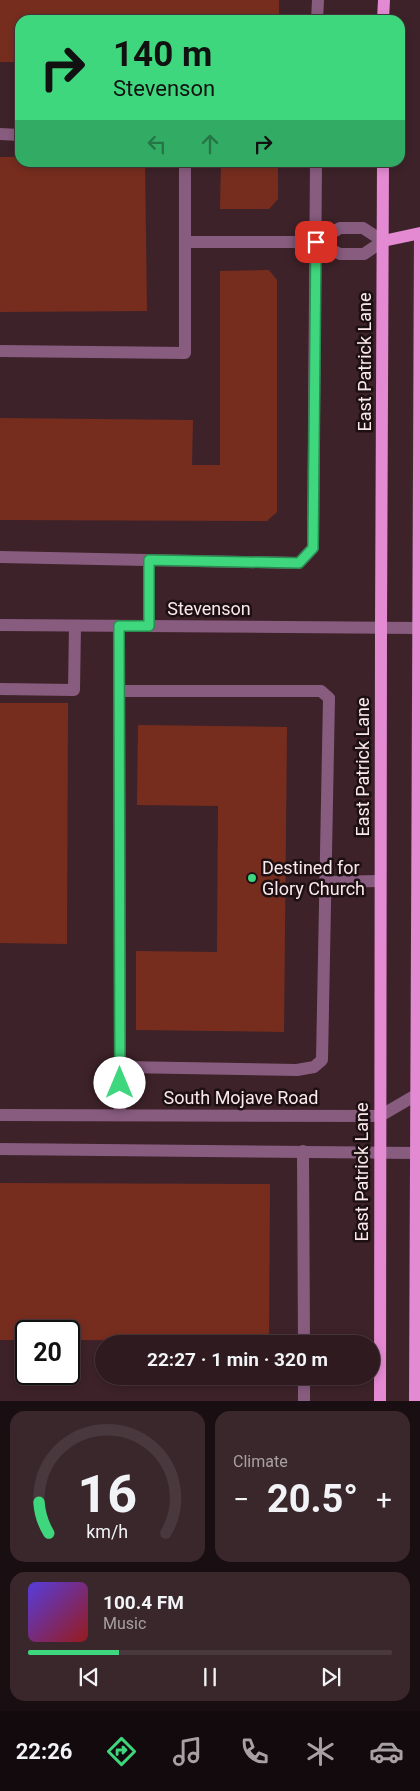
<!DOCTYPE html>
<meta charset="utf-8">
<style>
body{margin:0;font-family:Roboto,sans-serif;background:#3a272c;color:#f1f3f6;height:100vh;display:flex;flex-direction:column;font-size:19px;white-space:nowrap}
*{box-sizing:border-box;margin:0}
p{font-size:16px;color:#a7a1a4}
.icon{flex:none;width:28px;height:28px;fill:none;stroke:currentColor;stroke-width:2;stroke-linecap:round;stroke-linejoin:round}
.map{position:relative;height:1401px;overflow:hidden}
.side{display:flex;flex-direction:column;gap:10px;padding:10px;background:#190e11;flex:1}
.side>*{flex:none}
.hud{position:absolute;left:15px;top:15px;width:390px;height:152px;border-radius:15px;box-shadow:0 2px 8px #0003,0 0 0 1px #49383d;background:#3fd77d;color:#111;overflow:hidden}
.speed{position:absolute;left:15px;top:1320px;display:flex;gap:10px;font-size:25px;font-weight:700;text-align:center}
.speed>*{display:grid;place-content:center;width:65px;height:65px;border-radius:50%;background:#2e1a1f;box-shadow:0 2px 8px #0003,0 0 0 1px #49383d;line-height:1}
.speed .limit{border:2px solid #111;border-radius:8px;background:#fff;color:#111}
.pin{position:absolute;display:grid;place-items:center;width:42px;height:42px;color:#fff;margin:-21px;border-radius:10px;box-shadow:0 2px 8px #0006}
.me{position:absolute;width:55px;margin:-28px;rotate:0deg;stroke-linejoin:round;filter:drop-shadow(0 0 4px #0008)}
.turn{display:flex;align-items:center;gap:18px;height:105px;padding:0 15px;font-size:22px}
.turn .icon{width:65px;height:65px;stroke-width:2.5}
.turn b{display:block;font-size:35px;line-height:42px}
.lanes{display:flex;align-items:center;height:48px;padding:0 15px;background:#0003;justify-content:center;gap:25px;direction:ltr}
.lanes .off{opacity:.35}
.big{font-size:38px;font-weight:700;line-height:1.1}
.side .widget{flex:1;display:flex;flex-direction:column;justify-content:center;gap:8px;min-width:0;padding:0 18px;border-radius:15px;background:#3a272c}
.side .dial{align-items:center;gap:0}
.dial svg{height:130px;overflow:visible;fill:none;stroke:#49383d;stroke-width:7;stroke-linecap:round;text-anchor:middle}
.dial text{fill:#f1f3f6;stroke:none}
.song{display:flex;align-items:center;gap:15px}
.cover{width:60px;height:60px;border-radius:8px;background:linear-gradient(135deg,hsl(250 70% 55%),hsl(0 70% 35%))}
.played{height:5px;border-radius:2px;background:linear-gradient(90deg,#3fd77d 25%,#49383d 25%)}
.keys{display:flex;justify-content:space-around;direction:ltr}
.heat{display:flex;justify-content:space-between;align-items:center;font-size:28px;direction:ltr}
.side .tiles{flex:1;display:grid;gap:10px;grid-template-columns:1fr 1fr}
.widget:last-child{grid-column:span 2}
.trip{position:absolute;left:95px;top:1335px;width:285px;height:50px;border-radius:25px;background:#2e1a1f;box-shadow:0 2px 8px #0003,0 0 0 1px #49383d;font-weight:700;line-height:50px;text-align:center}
.menu{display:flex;height:80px;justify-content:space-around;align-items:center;background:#120a0c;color:#a7a1a4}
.menu .icon{width:35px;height:35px}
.menu .selected{color:#3fd77d}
.menu b{font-size:22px;color:#f1f3f6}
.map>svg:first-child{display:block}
.building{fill:#772d1e}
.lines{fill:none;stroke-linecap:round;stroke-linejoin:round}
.minor{stroke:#885c7f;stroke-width:12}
.major{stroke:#e38ad2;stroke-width:12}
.route-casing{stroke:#298c51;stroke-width:12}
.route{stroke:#3fd77d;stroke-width:9}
.poi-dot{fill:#3fd77d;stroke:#1c1013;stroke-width:2}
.labels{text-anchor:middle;stroke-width:5;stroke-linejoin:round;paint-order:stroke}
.street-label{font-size:18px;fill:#fbe8eb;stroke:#1c1013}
.poi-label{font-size:18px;fill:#fbe8eb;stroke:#1c1013;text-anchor:start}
</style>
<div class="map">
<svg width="420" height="1401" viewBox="0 0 420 1401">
<rect width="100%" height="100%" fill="#3d2229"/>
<g class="building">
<path d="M0 0H279V20H20V62H0Z"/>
<path d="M0 157H20V162H145L147 311 0 312Z"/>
<path d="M221 162H278V199L269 209H220Z"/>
<path d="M269 270 277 280V512L267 521 0 520V418L193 420 192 465H220V271Z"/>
<path d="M0 703H68L67 944 0 943Z"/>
<path d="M138 725 287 727 284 1032 136 1030V951L217 952 218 806 137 805Z"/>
<path d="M0 1183 270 1184 269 1341 69 1340V1331H26V1340H0Z"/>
</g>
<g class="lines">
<g class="minor">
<path d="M317 20 318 0"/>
<path d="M0 134 20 135"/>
<path d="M185 242H316L340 254H364L383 241 363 228H340L316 242"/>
<path d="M0 351 185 353V162"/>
<path d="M0 557 299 563 313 548 316 162"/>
<path d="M149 560V626"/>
<path d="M0 625 417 628"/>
<path d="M119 626 120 1115"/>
<path d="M0 689 74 690 75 626"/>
<path d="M119 691H321L329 698 322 1060 314 1067 297 1070 121 1067"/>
<path d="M326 882 380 881"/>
<path d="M0 1115 380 1116 416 1095H420"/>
<path d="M0 1149 415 1153"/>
<path d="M303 1151 304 1344"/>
<path d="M304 1376V1401"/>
</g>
<g class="major">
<path d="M383 20 384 0"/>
<path d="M383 241 420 233"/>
<path d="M380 1401 381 627 383 162"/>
<path d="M415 1401 420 238"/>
</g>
</g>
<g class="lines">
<defs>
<path id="route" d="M120 1083 119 626H149V560L299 563 313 548 316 242"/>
</defs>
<use href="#route" class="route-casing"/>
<use href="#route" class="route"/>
</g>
<circle class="poi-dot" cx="252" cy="878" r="5"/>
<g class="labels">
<g class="street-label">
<text transform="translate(365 362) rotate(-90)" y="6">East Patrick Lane</text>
<text x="209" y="615">Stevenson</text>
<text transform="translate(363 767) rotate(-90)" y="6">East Patrick Lane</text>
<text x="241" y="1104">South Mojave Road</text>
<text transform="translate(362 1172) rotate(-90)" y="6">East Patrick Lane</text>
</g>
<g class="poi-label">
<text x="262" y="874">Destined for<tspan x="262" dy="21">Glory Church</tspan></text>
</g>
</g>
</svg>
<div class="speed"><div class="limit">20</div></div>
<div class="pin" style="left:316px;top:242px;background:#d93025"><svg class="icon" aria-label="arrive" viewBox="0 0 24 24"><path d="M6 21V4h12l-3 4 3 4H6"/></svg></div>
<svg class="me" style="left:120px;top:1083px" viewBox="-20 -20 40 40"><circle r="19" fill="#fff"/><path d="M0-13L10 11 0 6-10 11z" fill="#3fd77d"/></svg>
<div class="trip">22:27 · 1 min · 320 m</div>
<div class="hud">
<div class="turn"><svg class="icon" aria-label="right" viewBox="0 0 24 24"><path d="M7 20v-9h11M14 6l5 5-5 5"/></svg><div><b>140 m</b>Stevenson</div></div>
<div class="lanes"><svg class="icon off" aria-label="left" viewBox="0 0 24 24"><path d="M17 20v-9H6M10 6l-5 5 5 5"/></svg><svg class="icon off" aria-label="ahead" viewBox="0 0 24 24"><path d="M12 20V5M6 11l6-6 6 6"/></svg><svg class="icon" aria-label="right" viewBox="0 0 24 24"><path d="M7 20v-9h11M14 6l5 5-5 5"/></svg></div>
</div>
</div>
<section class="side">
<div class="tiles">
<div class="widget dial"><svg viewBox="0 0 100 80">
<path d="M14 69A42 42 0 1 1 86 69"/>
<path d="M14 69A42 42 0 0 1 8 50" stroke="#3fd77d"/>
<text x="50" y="56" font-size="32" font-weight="700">16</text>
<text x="50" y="72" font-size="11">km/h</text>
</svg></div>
<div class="widget"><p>Climate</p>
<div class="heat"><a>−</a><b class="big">20.5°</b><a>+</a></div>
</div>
<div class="widget">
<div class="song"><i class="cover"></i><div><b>100.4 FM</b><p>Music</p></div></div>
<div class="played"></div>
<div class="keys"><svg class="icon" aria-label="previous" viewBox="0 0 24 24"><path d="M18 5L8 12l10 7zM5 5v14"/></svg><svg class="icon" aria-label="pause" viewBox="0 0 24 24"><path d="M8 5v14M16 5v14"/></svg><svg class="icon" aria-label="next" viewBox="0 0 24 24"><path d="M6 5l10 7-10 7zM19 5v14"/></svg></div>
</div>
</div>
</section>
<nav class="menu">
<b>22:26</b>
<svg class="icon selected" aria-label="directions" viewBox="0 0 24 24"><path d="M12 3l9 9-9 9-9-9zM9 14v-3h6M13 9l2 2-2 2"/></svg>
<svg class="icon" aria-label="music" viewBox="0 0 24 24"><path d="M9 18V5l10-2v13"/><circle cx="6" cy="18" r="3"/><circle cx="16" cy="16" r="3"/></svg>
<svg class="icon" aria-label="phone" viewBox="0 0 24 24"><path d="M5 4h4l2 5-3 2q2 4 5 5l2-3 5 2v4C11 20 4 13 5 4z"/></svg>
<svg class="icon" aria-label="climate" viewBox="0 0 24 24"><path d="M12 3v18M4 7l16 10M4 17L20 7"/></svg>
<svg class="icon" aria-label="car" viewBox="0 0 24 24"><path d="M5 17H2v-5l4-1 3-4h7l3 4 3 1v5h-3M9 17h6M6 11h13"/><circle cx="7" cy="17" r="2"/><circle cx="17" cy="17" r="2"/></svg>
</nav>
